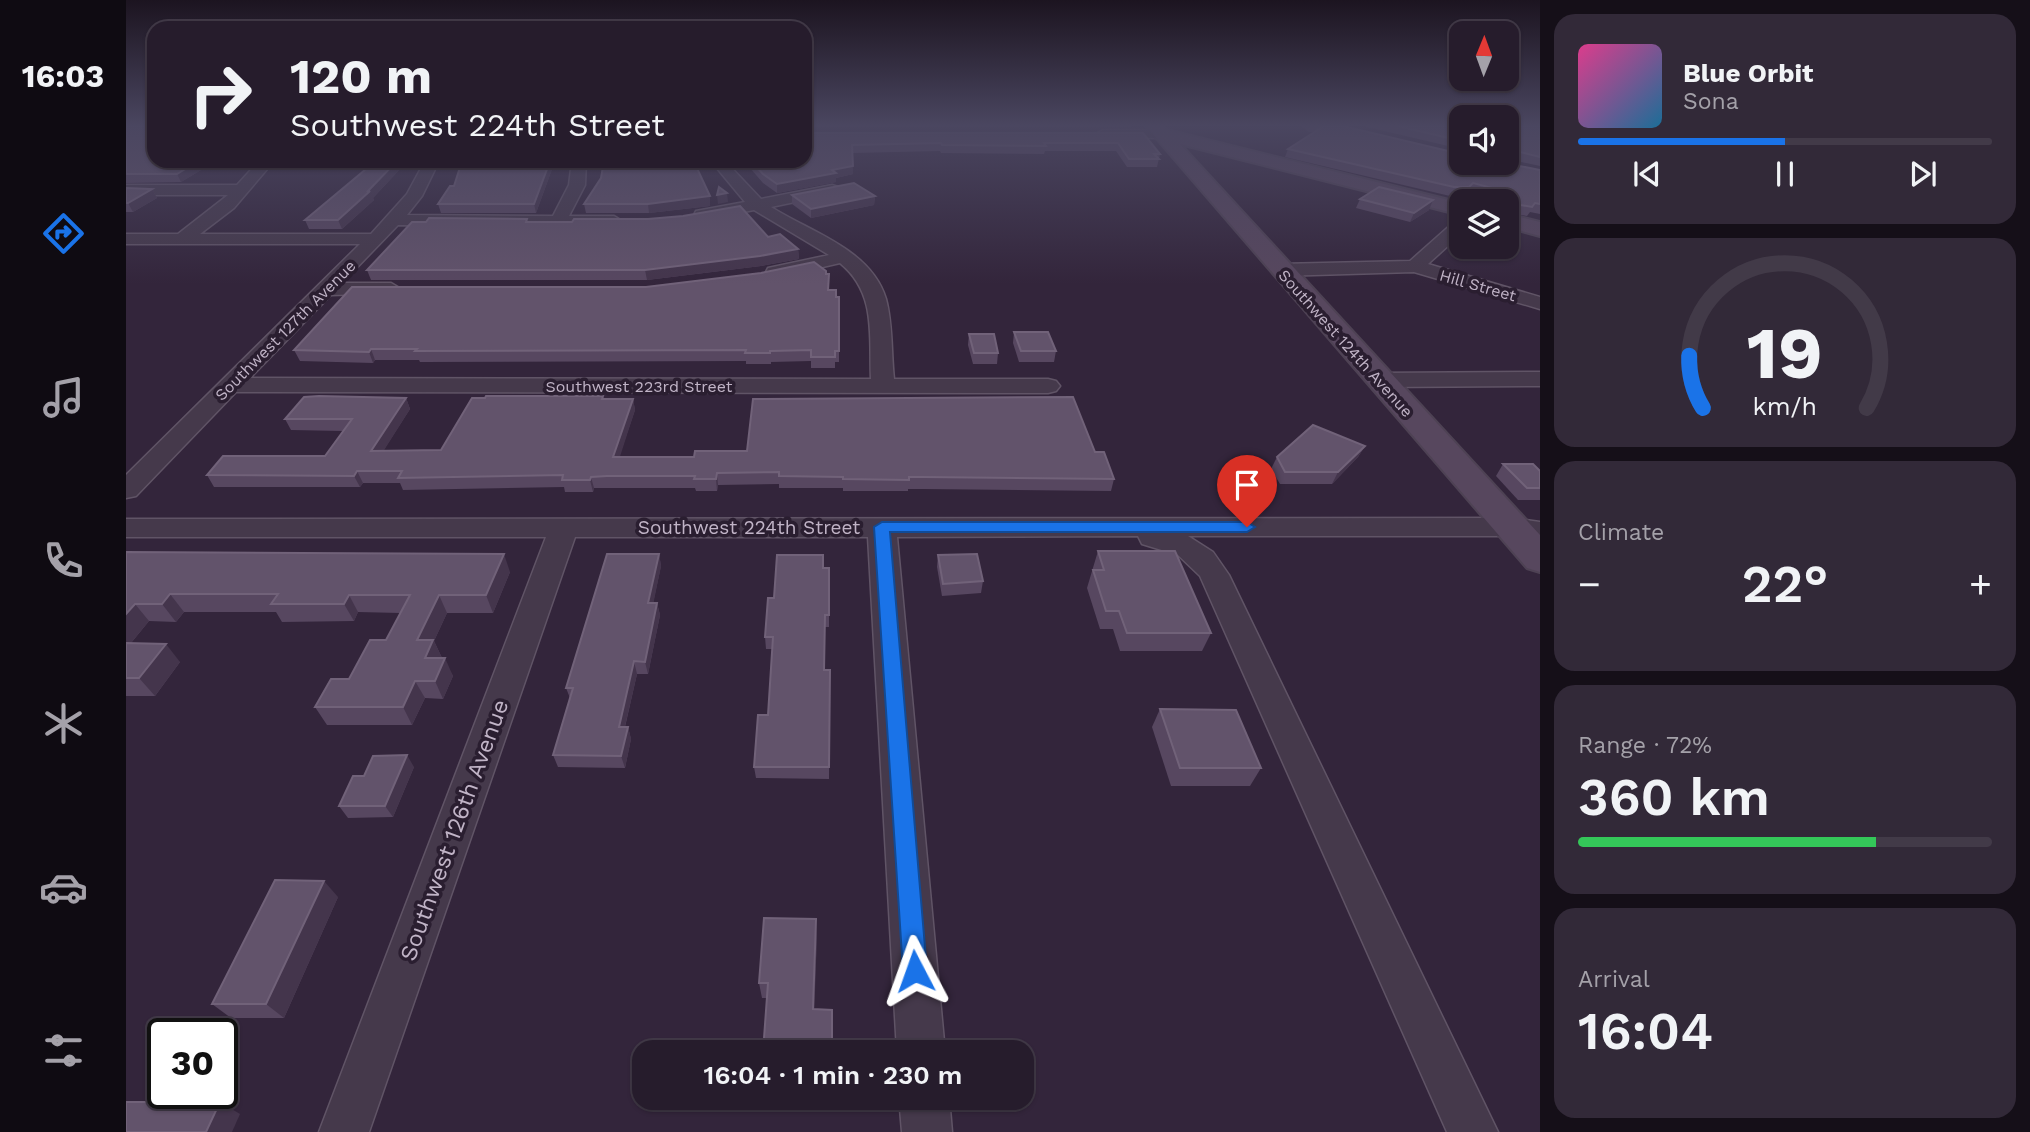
<!DOCTYPE html>
<meta charset="utf-8">
<style>
body{margin:0;font-family:"Work Sans",sans-serif;background:#322938;color:#f1f3f6;height:100vh;display:flex;flex-direction:column;font-size:26px;white-space:nowrap}
*{box-sizing:border-box;margin:0}
p{font-size:23px;color:#a4a1a9}
.icon{flex:none;width:38px;height:38px;fill:none;stroke:currentColor;stroke-width:2;stroke-linecap:round;stroke-linejoin:round}
.map{position:relative;flex:1;overflow:hidden}
.side{display:flex;flex-direction:column;gap:14px;padding:14px;background:#150f18;width:490px}
.side>*{flex:none}
.banner{position:absolute;left:21px;top:21px;width:665px;height:147px;border-radius:21px;box-shadow:0 2px 5px #0004,0 0 0 2px #423a48;background:#261c2c;color:#f1f3f6;overflow:hidden}
.needle{width:46px;rotate:1deg}
.fabs{position:absolute;left:1323px;top:21px;display:grid;gap:14px}
.fabs a{display:grid;place-items:center;width:70px;height:70px;border-radius:14px;background:#261c2c;box-shadow:0 2px 5px #0004,0 0 0 2px #423a48;font-size:35px}
.speed{position:absolute;left:21px;top:1018px;display:flex;gap:14px;font-size:35px;font-weight:700;text-align:center}
.speed>*{display:grid;place-content:center;width:91px;height:91px;border-radius:50%;background:#261c2c;box-shadow:0 2px 5px #0004,0 0 0 2px #423a48;line-height:1}
.speed .limit{border:4px solid #111;border-radius:10px;background:#fff;color:#111}
.pin{position:absolute;display:grid;place-items:center;width:60px;height:60px;color:#fff;margin:-72px -30px;border-radius:50% 50% 50% 0;rotate:-45deg;box-shadow:0 0 7px #0007}
.pin .icon{rotate:45deg}
.me{position:absolute;width:77px;margin:-38px;rotate:356deg;stroke-linejoin:round;filter:drop-shadow(0 0 5px #0008)}
.turn{display:flex;align-items:center;gap:24px;height:147px;padding:0 28px;font-size:32px}
.turn .icon{width:91px;height:91px;stroke-width:2.5}
.turn b{display:block;font-size:49px;line-height:60px}
.big{font-size:52px;font-weight:600;line-height:1.1}
.side .tile{flex:1;display:flex;flex-direction:column;justify-content:center;gap:10px;min-width:0;padding:0 24px;border-radius:21px;background:#322938}
.side .dial{align-items:center;gap:0}
.dial svg{height:182px;overflow:visible;fill:none;stroke:#423a48;stroke-width:7;stroke-linecap:round;text-anchor:middle}
.dial text{fill:#f1f3f6;stroke:none}
.song{display:flex;align-items:center;gap:21px}
.cover{width:84px;height:84px;border-radius:10px;background:linear-gradient(135deg,hsl(330 70% 55%),hsl(200 70% 35%))}
.played{height:7px;border-radius:4px;background:linear-gradient(90deg,#1a73e8 50%,#423a48 50%)}
.keys{display:flex;justify-content:space-around;direction:ltr}
.heat{display:flex;justify-content:space-between;align-items:center;font-size:38px;direction:ltr}
.charge{height:10px;border-radius:5px;background:linear-gradient(90deg,#34c759 72%,#423a48 0)}
.trip{position:absolute;left:506px;top:1040px;width:402px;height:70px;border-radius:21px;background:#261c2c;box-shadow:0 2px 5px #0004,0 0 0 2px #423a48;font-weight:600;line-height:70px;text-align:center}
main{display:flex;flex:1;min-height:0}
.tabs{display:flex;flex-direction:column;width:126px;justify-content:space-around;align-items:center;background:#0f0b12;color:#a4a1a9}
.tabs .icon{width:49px;height:49px}
.tabs .current{color:#1a73e8}
.tabs b{font-size:32px;color:#f1f3f6}
.map>svg:first-child{display:block}
.lines{fill:none;stroke-linecap:round;stroke-linejoin:round}
.street-casing{stroke:#605466;stroke-width:3}
.secondary-casing{stroke:#4e4254;stroke-width:4}
.street{fill:#45394b;fill-rule:evenodd}
.secondary{fill:#57475e;fill-rule:evenodd}
.wall{fill:#574760}
.shaded-wall{fill:#44354c}
.building{fill:#62536b;stroke:#716279;stroke-width:2}
.route{fill:#1a73e8;stroke:#114b97;stroke-width:2}
.labels{text-anchor:middle;stroke-width:7;stroke-linejoin:round;paint-order:stroke}
.far-street-label{font-size:16px;fill:#c1b4c7;stroke:#2a1e30}
.street-label{font-size:19px;fill:#c1b4c7;stroke:#2a1e30}
.near-street-label{font-size:23px;fill:#c1b4c7;stroke:#2a1e30}
</style>
<main>
<nav class="tabs">
<b>16:03</b>
<svg class="icon current" aria-label="directions" viewBox="0 0 24 24"><path d="M12 3l9 9-9 9-9-9zM9 14v-3h6M13 9l2 2-2 2"/></svg>
<svg class="icon" aria-label="music" viewBox="0 0 24 24"><path d="M9 18V5l10-2v13"/><circle cx="6" cy="18" r="3"/><circle cx="16" cy="16" r="3"/></svg>
<svg class="icon" aria-label="phone" viewBox="0 0 24 24"><path d="M5 4h4l2 5-3 2q2 4 5 5l2-3 5 2v4C11 20 4 13 5 4z"/></svg>
<svg class="icon" aria-label="climate" viewBox="0 0 24 24"><path d="M12 3v18M4 7l16 10M4 17L20 7"/></svg>
<svg class="icon" aria-label="car" viewBox="0 0 24 24"><path d="M5 17H2v-5l4-1 3-4h7l3 4 3 1v5h-3M9 17h6M6 11h13"/><circle cx="7" cy="17" r="2"/><circle cx="17" cy="17" r="2"/></svg>
<svg class="icon" aria-label="filters" viewBox="0 0 24 24"><path d="M4 7h16M4 17h16"/><circle cx="9" cy="7" r="2"/><circle cx="15" cy="17" r="2"/></svg>
</nav>
<div class="map">
<svg width="1414" height="1132" viewBox="0 0 1414 1132">
<rect width="100%" height="100%" fill="#33253b"/>
<g class="lines">
<defs>
<g id="street">
<path d="M977 130H1035L1042 134 1035 138 972 137 970 134Z"/>
<path d="M133 161H148L108 208 74 234H245L281 194 299 161H313L296 196 281 215 427 216 443 185 446 161H460L459 185 443 216H488L496 221 488 226 272 225 216 283H265L275 289 272 293 205 295 124 378 745 379C743 336 751 293 714 263L649 278 642 276 640 272 642 268 703 255 628 210 576 220 568 215 570 211 619 202 585 161H599L635 199 706 185 712 187 714 190 712 193 645 207C684 232 745 249 760 299 767 325 765 352 768 379H922L930 381 934 386 930 391 922 393 110 392 10 496 0 498V475L234 244H0V234H52L102 195H0V185H111Z"/>
<path d="M1335 220V234L1302 264 1414 297V309L1288 272 1154 276 1145 270 1154 264 1284 261 1329 221Z"/>
<path d="M1414 372V386L1252 387 1244 385 1241 380 1244 375 1252 373Z"/>
<path d="M1386 518 1414 522V540L1386 536H1062L1087 552 1103 575 1372 1132H1321L1074 576 1052 555 1016 544 1012 536 771 537 819 1052H771L742 537H449L243 1132H193L420 537H0V519Z"/>
<path d="M773 1097H823L826 1132H776Z"/>
</g>
<g id="secondary">
<path d="M1020 126H1037L1041 130 1335 203V215L1054 144 1414 535V572L1401 568Z"/>
<path d="M1381 214 1414 222V236L1381 227Z"/>
</g>
</defs>
<use href="#street" class="street-casing"/>
<use href="#secondary" class="secondary-casing"/>
<use href="#street" class="street"/>
<use href="#secondary" class="secondary"/>
</g>
<g class="wall">
<path d="M0 126 28 161H90L55 182 0 183Z"/>
<rect x="679" y="126" width="326" height="1"/>
<path d="M1175 126H1217L1335 154 1414 170V214L1404 212 1401 216 1384 213V220L1387 231 1381 238V206L1384 202 1343 192 1339 195 1324 196 1159 157 1162 149 1189 132H1183Z"/>
<path d="M1237 126H1335V149Z"/>
<path d="M1381 126H1414V166L1381 159Z"/>
<path d="M679 133H1017L1034 154 1031 167H1001L990 151H919L918 154 815 153 814 151 726 153 727 174 710 178V182L651 193 637 183 618 161H679Z"/>
<path d="M242 161H272L274 169 247 198 248 200 216 229H183L179 220 245 165Z"/>
<path d="M336 161H429L410 213H315L312 204 328 186Z"/>
<path d="M475 178 584 206 523 213H460L458 204Z"/>
<path d="M0 188 26 189 31 198 7 212H0Z"/>
<path d="M666 195 749 196 748 205 685 218 666 204Z"/>
<path d="M1234 199 1303 210 1284 222 1230 208Z"/>
<path d="M402 222 642 237 672 249 673 259 635 266 521 280H245L241 270Z"/>
<path d="M703 290 710 297H713V362H709V368H685V361L645 362V364H620V361L294 362 293 360H249L247 363 174 361 168 350Z"/>
<path d="M888 332 930 351 928 362H893L887 343Z"/>
<path d="M843 334 872 353 871 364H847L842 345Z"/>
<path d="M477 396 478 399H507L509 410 493 457H568L969 452 988 479 985 491 796 489H782V491H717V488H653V484L592 485 591 491H570L569 488H468L467 492H439L438 487 277 490 274 483H237L234 487H88L81 475 199 456 217 431 165 430 159 419 280 398 284 409 257 451 315 450Z"/>
<path d="M1239 446 1232 457 1206 484H1154L1145 469 1151 457Z"/>
<path d="M1377 464 1414 471V500H1392L1370 476Z"/>
<path d="M972 551 1085 633 1076 651H994L987 629H974L961 588Z"/>
<path d="M0 552 384 572 367 613H321L308 641 316 658 327 676 317 699 299 698 286 725H201L189 707 223 679 260 640 274 613 232 612 228 621 156 622 150 612H58L50 622 23 621 5 643 54 662 29 696H0Z"/>
<path d="M533 554 535 566 527 603H531L534 615 522 674H511L499 727H502L505 739 499 768 432 767 427 755 444 698 440 688Z"/>
<path d="M812 555 857 581 855 593 816 596 811 567Z"/>
<path d="M697 568H703V627H699L698 670H704L703 779 630 778 628 767 642 715 646 649H640L639 637 648 598Z"/>
<path d="M1034 709 1135 768 1124 786H1045L1026 727Z"/>
<path d="M288 767 267 817 222 818 213 806 238 776Z"/>
<path d="M212 897 158 1018H105L86 1004Z"/>
<path d="M691 935 688 1009 640 998H636L633 983Z"/>
</g>
<g class="shaded-wall">
<path d="M1386 150 1382 158 1381 159V151Z"/>
<path d="M72 161H90L55 182 51 174Z"/>
<path d="M272 161 274 169 247 198 248 200 216 229 212 220Z"/>
<path d="M424 161H429L410 213 408 204Z"/>
<path d="M727 166V174L710 178V182L651 193V184L706 170Z"/>
<path d="M26 189 31 198 7 212 2 203Z"/>
<path d="M601 193 602 202 592 204 591 195Z"/>
<path d="M584 196V206L523 213 522 204Z"/>
<path d="M749 196 748 205 685 218V209Z"/>
<path d="M1307 200 1303 210 1284 222 1288 213Z"/>
<path d="M1392 222 1387 231 1381 238V235Z"/>
<path d="M672 249 673 259 635 266 521 280 519 270Z"/>
<path d="M245 349 249 360 247 363 243 352Z"/>
<path d="M280 398 284 409 250 463 245 451Z"/>
<path d="M507 399 509 410 490 469 487 457Z"/>
<path d="M1239 446 1232 457 1206 484 1212 472Z"/>
<path d="M231 471 237 483 234 487 228 476Z"/>
<path d="M591 473 592 485 591 491 590 479Z"/>
<path d="M465 477 468 488 467 492 464 480Z"/>
<path d="M378 554 384 572 367 613 360 595Z"/>
<path d="M533 554 535 566 525 615 522 603Z"/>
<path d="M44 594 58 612 50 622 36 604Z"/>
<path d="M223 595 232 612 228 621 218 604Z"/>
<path d="M313 595 321 613 308 641 316 658 307 676 291 640Z"/>
<path d="M531 603 534 615 522 674 519 662Z"/>
<path d="M9 604 23 621 0 649V614Z"/>
<path d="M40 644 54 662 29 696 13 678Z"/>
<path d="M319 658 327 676 317 699 309 681Z"/>
<path d="M508 661 511 674 496 739 493 727Z"/>
<path d="M289 681 299 698 286 725 277 707Z"/>
<path d="M502 727 505 739 499 768 495 756Z"/>
<path d="M281 755 288 767 267 817 259 806Z"/>
<path d="M198 881 212 897 158 1018 140 1004Z"/>
<path d="M690 919 691 935 688 1023 687 1009Z"/>
<path d="M94 1102 114 1114 106 1132H80Z"/>
</g>
<g class="building">
<path d="M0 126H28V161H72L51 174H0Z"/>
<path d="M1198 126H1217L1335 154V163H1378L1414 170V204L1409 203 1406 207 1384 203V220L1392 222 1381 235V206L1390 194 1347 183 1343 187H1328L1162 149Z"/>
<path d="M1272 126H1335V141Z"/>
<path d="M1381 126H1414V157L1386 150 1381 151Z"/>
<path d="M679 133H1017L1034 154H1028L1033 159H1003L992 143H918L920 146 816 145 815 143 726 145 727 166 706 170 710 173 651 184 637 174 625 161H679Z"/>
<path d="M244 161H271L241 192 244 191 212 220H179L246 164Z"/>
<path d="M336 161H424L408 204H312L324 186H328Z"/>
<path d="M478 161H565L570 166 584 196 522 204H458L475 178Z"/>
<path d="M728 183 749 196 685 209 666 195Z"/>
<path d="M593 187 601 193 591 195Z"/>
<path d="M1253 187 1307 200 1288 213 1234 199Z"/>
<path d="M0 188 26 189 2 203H0Z"/>
<path d="M614 206 642 237 654 234 672 249 634 256 519 270H241L286 222H300L303 218 401 219 400 222H446L448 219H522L557 216Z"/>
<path d="M688 262 700 271V274H703L702 290H710V297H713V351H709V357H685V350L644 351V353H619L620 350 289 351 291 349H245L243 352 168 350 226 287H520L635 273Z"/>
<path d="M888 332H922L930 351H895Z"/>
<path d="M843 334H868L872 353H848Z"/>
<path d="M193 396 280 398 245 451 315 450 346 398H359L360 396H477L476 399H507L487 457H568L569 451H621L627 399 947 397 969 452H978L988 479 798 477H783V480L717 479V477L653 476V472L591 473 590 479H568L569 476H481L465 477 464 480H436L437 475 272 478 276 471H231L228 476 81 475 97 456H199L226 419H159L178 397Z"/>
<path d="M1187 425 1239 446 1212 472H1159L1151 457Z"/>
<path d="M1377 464H1407L1414 471V488H1401Z"/>
<path d="M972 551H1049L1085 633H1001L993 611H980L967 570H978Z"/>
<path d="M0 552 378 554 360 595H313L291 640H307L299 658H319L309 681H289L277 707H189L205 679H223L244 640H260L284 595H223L218 604H145L152 594H44L36 604H9L0 614Z"/>
<path d="M481 554H533L522 603H531L519 662 508 661 493 727H502L495 756 427 755 447 688H440Z"/>
<path d="M851 554 857 581 817 584 812 555Z"/>
<path d="M651 555H697V568H703V615H699L698 670H704L703 767H628L632 715H642L647 637H639L642 598H648Z"/>
<path d="M0 643 40 644 13 678H0Z"/>
<path d="M1034 709 1110 710 1135 768H1054Z"/>
<path d="M281 755 259 806H213L227 776H238L247 756Z"/>
<path d="M149 880 198 881 140 1004H86Z"/>
<path d="M638 918 690 919 687 1009 706 1010V1052H637L642 983H633Z"/>
<path d="M0 1102H94L80 1132H0Z"/>
</g>
<linearGradient id="sky" x2="0" y2="1"><stop stop-color="#1c1420"/><stop offset="0.44" stop-color="#4a4660"/><stop offset="1" stop-color="#4a4660" stop-opacity="0"/></linearGradient>
<rect width="1414" height="284" fill="url(#sky)"/>
<path class="route" d="M756 522H1121L1129 527 1121 532H764L801 971 798 980 789 983 781 980 777 971 748 527Z"/>
<g class="labels">
<g class="far-street-label">
<text transform="translate(1352 285) rotate(16)" y="6">Hill Street</text>
<text transform="translate(159 330) rotate(-45)" y="6">Southwest 127th Avenue</text>
<text transform="translate(1220 343) rotate(48)" y="6">Southwest 124th Avenue</text>
<text x="513" y="392">Southwest 223rd Street</text>
</g>
<g class="street-label">
<text x="623" y="534">Southwest 224th Street</text>
</g>
<g class="near-street-label">
<text transform="translate(328 830) rotate(-70)" y="8">Southwest 126th Avenue</text>
</g>
</g>
</svg>
<div class="fabs">
<a><svg class="needle" viewBox="-14 -14 28 28"><path d="M0-13l5 13h-10z" fill="#e53935"/><path d="M0 13l5-13h-10z" fill="#a4a1a9"/></svg></a>
<a><svg class="icon" aria-label="sound" viewBox="0 0 24 24"><path d="M4 9h4l5-4v14l-5-4H4zM17 9q2 3 0 6"/></svg></a>
<a><svg class="icon" aria-label="layers" viewBox="0 0 24 24"><path d="M12 4l9 5-9 5-9-5zM3 14l9 5 9-5"/></svg></a>
</div>
<div class="speed"><div class="limit">30</div></div>
<div class="pin" style="left:1121px;top:527px;background:#d93025"><svg class="icon" aria-label="arrive" viewBox="0 0 24 24"><path d="M6 21V4h12l-3 4 3 4H6"/></svg></div>
<svg class="me" style="left:789px;top:971px" viewBox="-20 -20 40 40"><path d="M0-17L14 15 0 8-14 15z" fill="#1a73e8" stroke="#fff" stroke-width="4"/></svg>
<div class="trip">16:04 · 1 min · 230 m</div>
<div class="banner">
<div class="turn"><svg class="icon" aria-label="right" viewBox="0 0 24 24"><path d="M7 20v-9h11M14 6l5 5-5 5"/></svg><div><b>120 m</b>Southwest 224th Street</div></div>
</div>
</div>
<section class="side">
<div class="tile">
<div class="song"><i class="cover"></i><div><b>Blue Orbit</b><p>Sona</p></div></div>
<div class="played"></div>
<div class="keys"><svg class="icon" aria-label="previous" viewBox="0 0 24 24"><path d="M18 5L8 12l10 7zM5 5v14"/></svg><svg class="icon" aria-label="pause" viewBox="0 0 24 24"><path d="M8 5v14M16 5v14"/></svg><svg class="icon" aria-label="next" viewBox="0 0 24 24"><path d="M6 5l10 7-10 7zM19 5v14"/></svg></div>
</div>
<div class="tile dial"><svg viewBox="0 0 100 80">
<path d="M14 69A42 42 0 1 1 86 69"/>
<path d="M14 69A42 42 0 0 1 8 46" stroke="#1a73e8"/>
<text x="50" y="56" font-size="32" font-weight="700">19</text>
<text x="50" y="72" font-size="11">km/h</text>
</svg></div>
<div class="tile"><p>Climate</p>
<div class="heat"><a>−</a><b class="big">22°</b><a>+</a></div>
</div>
<div class="tile"><p>Range · 72%</p><b class="big">360 km</b><div class="charge"></div></div>
<div class="tile"><p>Arrival</p><b class="big">16:04</b></div>
</section>
</main>
